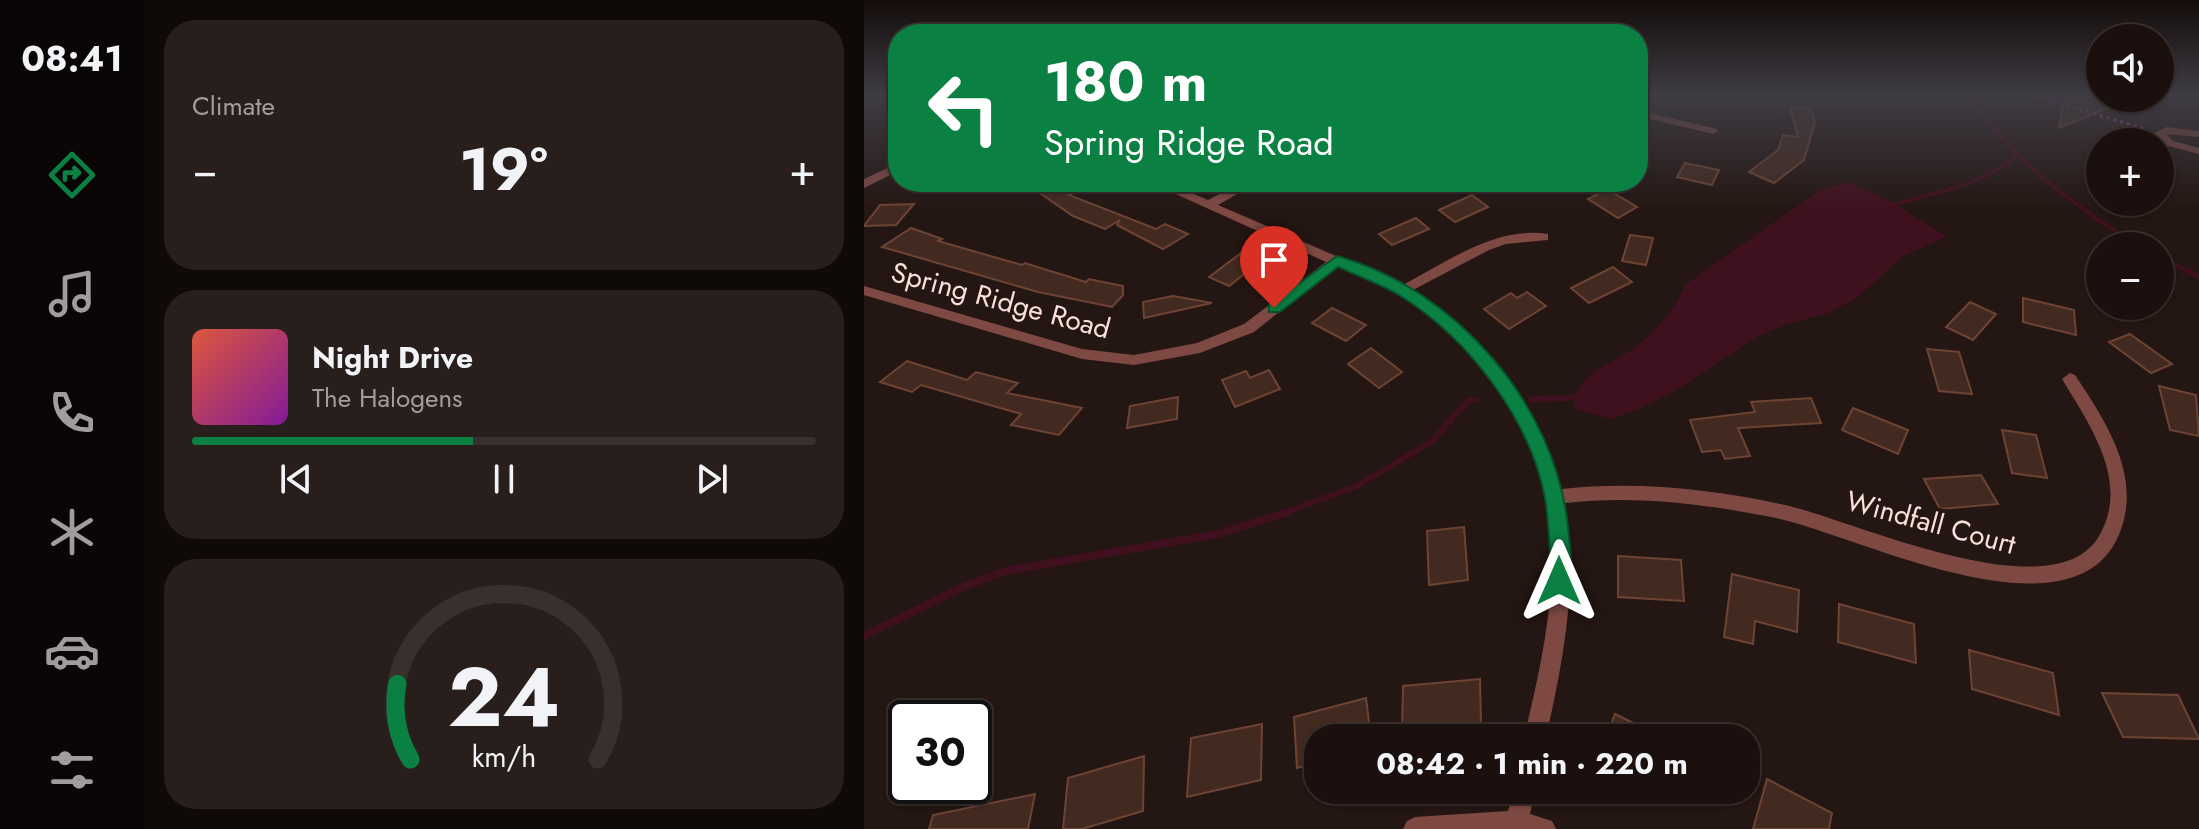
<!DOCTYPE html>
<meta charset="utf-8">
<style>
body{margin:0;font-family:Jost,sans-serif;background:#281e1c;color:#f1f3f6;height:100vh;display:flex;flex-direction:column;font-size:30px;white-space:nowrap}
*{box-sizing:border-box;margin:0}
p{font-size:26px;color:#a09d9e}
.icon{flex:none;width:44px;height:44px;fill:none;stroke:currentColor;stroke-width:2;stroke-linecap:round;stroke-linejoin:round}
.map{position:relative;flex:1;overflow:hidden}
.sheet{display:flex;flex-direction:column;gap:20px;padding:20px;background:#0f0908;width:720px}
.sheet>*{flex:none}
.banner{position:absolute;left:24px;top:24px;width:760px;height:168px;border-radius:32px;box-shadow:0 2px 6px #0004,0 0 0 2px #39302e;background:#0b8043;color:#fff;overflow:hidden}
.fabs{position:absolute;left:1222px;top:24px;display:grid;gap:16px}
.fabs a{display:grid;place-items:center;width:88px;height:88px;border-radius:50%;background:#1b100e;box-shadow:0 2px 6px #0004,0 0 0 2px #39302e;font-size:40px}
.speed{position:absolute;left:24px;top:700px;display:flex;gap:16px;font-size:40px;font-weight:700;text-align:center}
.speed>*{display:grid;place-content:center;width:104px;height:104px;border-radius:50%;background:#1b100e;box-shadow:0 2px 6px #0004,0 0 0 2px #39302e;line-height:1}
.speed .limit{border:4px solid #111;border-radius:12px;background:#fff;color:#111}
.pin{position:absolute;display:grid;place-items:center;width:68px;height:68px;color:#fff;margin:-82px -34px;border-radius:50% 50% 50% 0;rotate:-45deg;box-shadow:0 0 8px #0007}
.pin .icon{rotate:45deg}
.me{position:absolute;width:88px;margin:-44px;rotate:0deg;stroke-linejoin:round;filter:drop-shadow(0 0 6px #0008)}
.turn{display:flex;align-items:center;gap:28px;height:168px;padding:0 24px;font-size:36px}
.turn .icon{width:104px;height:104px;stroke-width:2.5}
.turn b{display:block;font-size:56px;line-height:68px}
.big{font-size:60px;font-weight:700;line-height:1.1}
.sheet .widget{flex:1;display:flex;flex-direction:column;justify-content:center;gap:12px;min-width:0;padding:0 28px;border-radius:32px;background:#281e1c}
.sheet .dial{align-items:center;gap:0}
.dial svg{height:208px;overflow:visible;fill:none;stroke:#39302e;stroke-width:7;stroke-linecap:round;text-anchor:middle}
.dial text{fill:#f1f3f6;stroke:none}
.song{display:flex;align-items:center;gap:24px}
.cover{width:96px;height:96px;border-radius:12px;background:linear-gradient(135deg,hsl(10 70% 55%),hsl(290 70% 35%))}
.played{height:8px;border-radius:4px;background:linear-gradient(90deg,#0b8043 45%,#39302e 45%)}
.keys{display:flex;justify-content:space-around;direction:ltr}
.heat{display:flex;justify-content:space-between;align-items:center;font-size:44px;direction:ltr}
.trip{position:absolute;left:440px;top:724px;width:456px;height:80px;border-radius:32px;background:#1b100e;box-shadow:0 2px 6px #0004,0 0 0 2px #39302e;font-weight:700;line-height:80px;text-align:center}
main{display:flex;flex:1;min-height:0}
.dock{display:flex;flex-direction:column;width:144px;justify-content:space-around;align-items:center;background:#0b0606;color:#a09d9e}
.dock .icon{width:56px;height:56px}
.dock .active{color:#0b8043}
.dock b{font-size:36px;color:#f1f3f6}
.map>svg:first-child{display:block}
.water{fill:#3f101d}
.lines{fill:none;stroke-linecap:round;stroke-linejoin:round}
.stream-far2{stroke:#3f101d;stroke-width:4}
.stream-far1{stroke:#3f101d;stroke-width:6}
.stream{stroke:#3f101d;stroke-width:8}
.building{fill:#432a20;stroke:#6d4434;stroke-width:2}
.path{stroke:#ab3da9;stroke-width:3;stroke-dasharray:3 4;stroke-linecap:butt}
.minor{fill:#7e4942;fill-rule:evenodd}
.route{fill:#0b8043;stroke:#07532c;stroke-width:2}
.labels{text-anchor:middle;stroke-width:8;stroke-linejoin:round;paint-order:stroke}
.street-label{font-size:28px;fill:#fbe0d9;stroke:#241612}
</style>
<main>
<nav class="dock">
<b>08:41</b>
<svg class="icon active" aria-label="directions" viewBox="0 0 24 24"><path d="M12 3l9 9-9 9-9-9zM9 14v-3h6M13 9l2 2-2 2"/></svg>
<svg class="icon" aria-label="music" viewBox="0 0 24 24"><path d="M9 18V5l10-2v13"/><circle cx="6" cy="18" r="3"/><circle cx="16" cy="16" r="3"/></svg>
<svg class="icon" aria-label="phone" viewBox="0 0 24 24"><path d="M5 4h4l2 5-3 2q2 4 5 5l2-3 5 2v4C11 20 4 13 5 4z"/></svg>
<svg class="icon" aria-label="climate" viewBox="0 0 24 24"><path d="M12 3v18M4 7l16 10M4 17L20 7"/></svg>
<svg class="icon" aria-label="car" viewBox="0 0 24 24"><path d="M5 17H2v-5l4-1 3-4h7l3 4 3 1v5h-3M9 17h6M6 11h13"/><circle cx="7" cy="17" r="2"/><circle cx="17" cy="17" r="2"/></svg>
<svg class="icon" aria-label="filters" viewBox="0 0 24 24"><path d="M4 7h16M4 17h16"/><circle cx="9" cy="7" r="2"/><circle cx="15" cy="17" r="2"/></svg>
</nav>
<section class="sheet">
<div class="widget"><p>Climate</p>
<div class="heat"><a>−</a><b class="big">19°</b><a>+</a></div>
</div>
<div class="widget">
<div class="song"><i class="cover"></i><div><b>Night Drive</b><p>The Halogens</p></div></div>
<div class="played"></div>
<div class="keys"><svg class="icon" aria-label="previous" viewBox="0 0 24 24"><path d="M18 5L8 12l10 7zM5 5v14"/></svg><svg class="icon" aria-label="pause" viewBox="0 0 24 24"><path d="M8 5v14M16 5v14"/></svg><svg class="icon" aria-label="next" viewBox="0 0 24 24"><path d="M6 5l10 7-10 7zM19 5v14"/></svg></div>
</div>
<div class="widget dial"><svg viewBox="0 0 100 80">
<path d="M14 69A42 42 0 1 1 86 69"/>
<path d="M14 69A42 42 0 0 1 9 40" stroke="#0b8043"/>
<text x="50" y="56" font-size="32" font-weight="700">24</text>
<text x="50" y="72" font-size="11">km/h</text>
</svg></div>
</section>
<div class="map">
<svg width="1335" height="829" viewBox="0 0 1335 829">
<rect width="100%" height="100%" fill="#241612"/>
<path class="water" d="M985 182 1030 203 1083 237 1039 256 994 297 965 313 923 324 893 337 813 390 777 408 747 419 711 409C707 371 754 363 777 343 797 326 811 308 822 284L956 190Z"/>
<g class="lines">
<g class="stream-far2">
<path d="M1109 95C1144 161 1212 205 1273 246"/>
<path d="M1025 206C1066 193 1122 186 1153 155"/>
<path d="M1296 258 1335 276"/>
</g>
<g class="stream-far1">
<path d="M1331 274 1335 276"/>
<path d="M667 399 708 398 716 393"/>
<path d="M417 514 493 486 567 442 605 400H612"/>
</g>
<path class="stream" d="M0 636 99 587 141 571 354 534 424 512"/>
</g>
<g class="building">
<path d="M1223 95H1236V98H1268L1195 128 1199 105Z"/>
<path d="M926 107 946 108 951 122 940 160 910 183 885 172 914 150 919 135 934 137Z"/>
<path d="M821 163 855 170 848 185 813 177Z"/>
<path d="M160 182H200L213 191 205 195 292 229 301 224 324 234 299 249 253 225 256 220 241 229 209 216Z"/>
<path d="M743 189 773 207 754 218 724 199Z"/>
<path d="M608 195 624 207 591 222 575 210Z"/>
<path d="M50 204 32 225 0 226 16 205Z"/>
<path d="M552 218 565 229 528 245 515 234Z"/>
<path d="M47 228 78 239 74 241 158 265 161 263 222 282 225 279 259 286V295L248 307 174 292 18 247Z"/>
<path d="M766 235 789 238 782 265 758 261Z"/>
<path d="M377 253 397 261 365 286 345 277Z"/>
<path d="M749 267 768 282 725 303 707 288Z"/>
<path d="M663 292 682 306 645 329 620 309 647 293 653 298Z"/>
<path d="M309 296 348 303 280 318 279 302Z"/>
<path d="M1159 298 1210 310 1212 335 1159 322Z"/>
<path d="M1106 302 1132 314 1109 340 1082 327Z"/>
<path d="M468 308 502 325 482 341 448 323Z"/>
<path d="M1266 334 1308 364 1287 373 1245 342Z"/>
<path d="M507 348 538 372 515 388 484 364Z"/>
<path d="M1063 349 1095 352 1108 394 1075 391Z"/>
<path d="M43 361 103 380 112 372 154 383 143 393 218 408 195 435 147 425 157 414 57 385 48 392 16 382Z"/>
<path d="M405 370 416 389 371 407 358 380 382 371 386 378Z"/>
<path d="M1295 386 1332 395 1335 436 1306 430Z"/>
<path d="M314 397 313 419 263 428 266 406Z"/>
<path d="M947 398 957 423 874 428 886 456 861 459 857 450 838 452 826 420 891 412 887 402Z"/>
<path d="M989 408 1044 430 1034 454 978 430Z"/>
<path d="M1138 430 1172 435 1183 478 1148 473Z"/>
<path d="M1117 475 1134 504 1076 509 1060 479Z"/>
<path d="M600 527 604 580 565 585 563 531Z"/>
<path d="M754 556 817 560 820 601 754 597Z"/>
<path d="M868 574 935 590 933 632 891 621 889 644 860 637Z"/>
<path d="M975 604 1050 624 1052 663 974 642Z"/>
<path d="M1105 650 1189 673 1195 715 1108 689Z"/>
<path d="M616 679 617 723 538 730 539 686Z"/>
<path d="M1238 693 1314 695 1335 739 1259 737Z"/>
<path d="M502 698 507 738H454V762L433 768 430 717Z"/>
<path d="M751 714 800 738H742Z"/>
<path d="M398 724 397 780 323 797 327 738Z"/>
<path d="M280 756 279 811 218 829H199L204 778Z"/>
<path d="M903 779 968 813 965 829H889Z"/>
<path d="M171 794 164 829H65L69 815Z"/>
</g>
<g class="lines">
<path class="path" d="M1169 95 1281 129"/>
<g class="minor">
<path d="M774 110 853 129 854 131 849 134 774 116Z"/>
<path d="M1303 127 1335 131V137L1302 134 1309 141 1335 148V154L1301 145 1290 133Z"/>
<path d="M34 163V171L0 188V179Z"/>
<path d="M285 182H301L344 200 379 182H394L354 205 539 285C582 262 632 226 684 234V240L642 244 625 250 549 290C619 342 672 405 698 489 773 481 847 489 921 505 989 520 1190 614 1235 536 1267 482 1225 424 1198 379L1206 373 1211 375C1243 423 1280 479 1254 537 1205 644 993 535 912 518 842 504 772 495 701 503 715 582 699 661 682 738H660C674 679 688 618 688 557 689 454 623 347 535 294 516 282 493 275 473 266L390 332 336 353 270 365 218 359 0 295V286L218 349 270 355 333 343 380 324 462 262Z"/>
<path d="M649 790H671L666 814 688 821 692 829H539L543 821 551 817 644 811Z"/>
</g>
</g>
<linearGradient id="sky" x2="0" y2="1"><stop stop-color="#140c0a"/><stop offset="0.45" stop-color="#3f3c44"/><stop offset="1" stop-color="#3f3c44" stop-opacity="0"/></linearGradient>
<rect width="1335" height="211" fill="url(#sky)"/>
<path class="route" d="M473 256C592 289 692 405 704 528 706 547 711 570 702 588L695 591 687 588C682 577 686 565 686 552 685 535 684 515 681 498 666 418 603 337 535 295 516 284 494 276 474 267L416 312H405V305Z"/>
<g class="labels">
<g class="street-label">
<text transform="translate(137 300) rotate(15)" y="10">Spring Ridge Road</text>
<text transform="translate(1067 522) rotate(15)" y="10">Windfall Court</text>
</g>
</g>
</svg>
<div class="fabs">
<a><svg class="icon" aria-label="sound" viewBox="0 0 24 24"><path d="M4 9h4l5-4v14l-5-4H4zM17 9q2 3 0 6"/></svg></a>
<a>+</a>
<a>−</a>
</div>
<div class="speed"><div class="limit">30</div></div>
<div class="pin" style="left:410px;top:308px;background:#d93025"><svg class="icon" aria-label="arrive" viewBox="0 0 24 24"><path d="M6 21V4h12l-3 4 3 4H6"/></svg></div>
<svg class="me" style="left:695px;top:581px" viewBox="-20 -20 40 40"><path d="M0-17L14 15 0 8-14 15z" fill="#0b8043" stroke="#fff" stroke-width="4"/></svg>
<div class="trip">08:42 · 1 min · 220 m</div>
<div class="banner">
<div class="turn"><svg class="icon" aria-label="left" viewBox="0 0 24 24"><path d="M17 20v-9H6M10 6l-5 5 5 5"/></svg><div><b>180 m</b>Spring Ridge Road</div></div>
</div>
</div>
</main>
